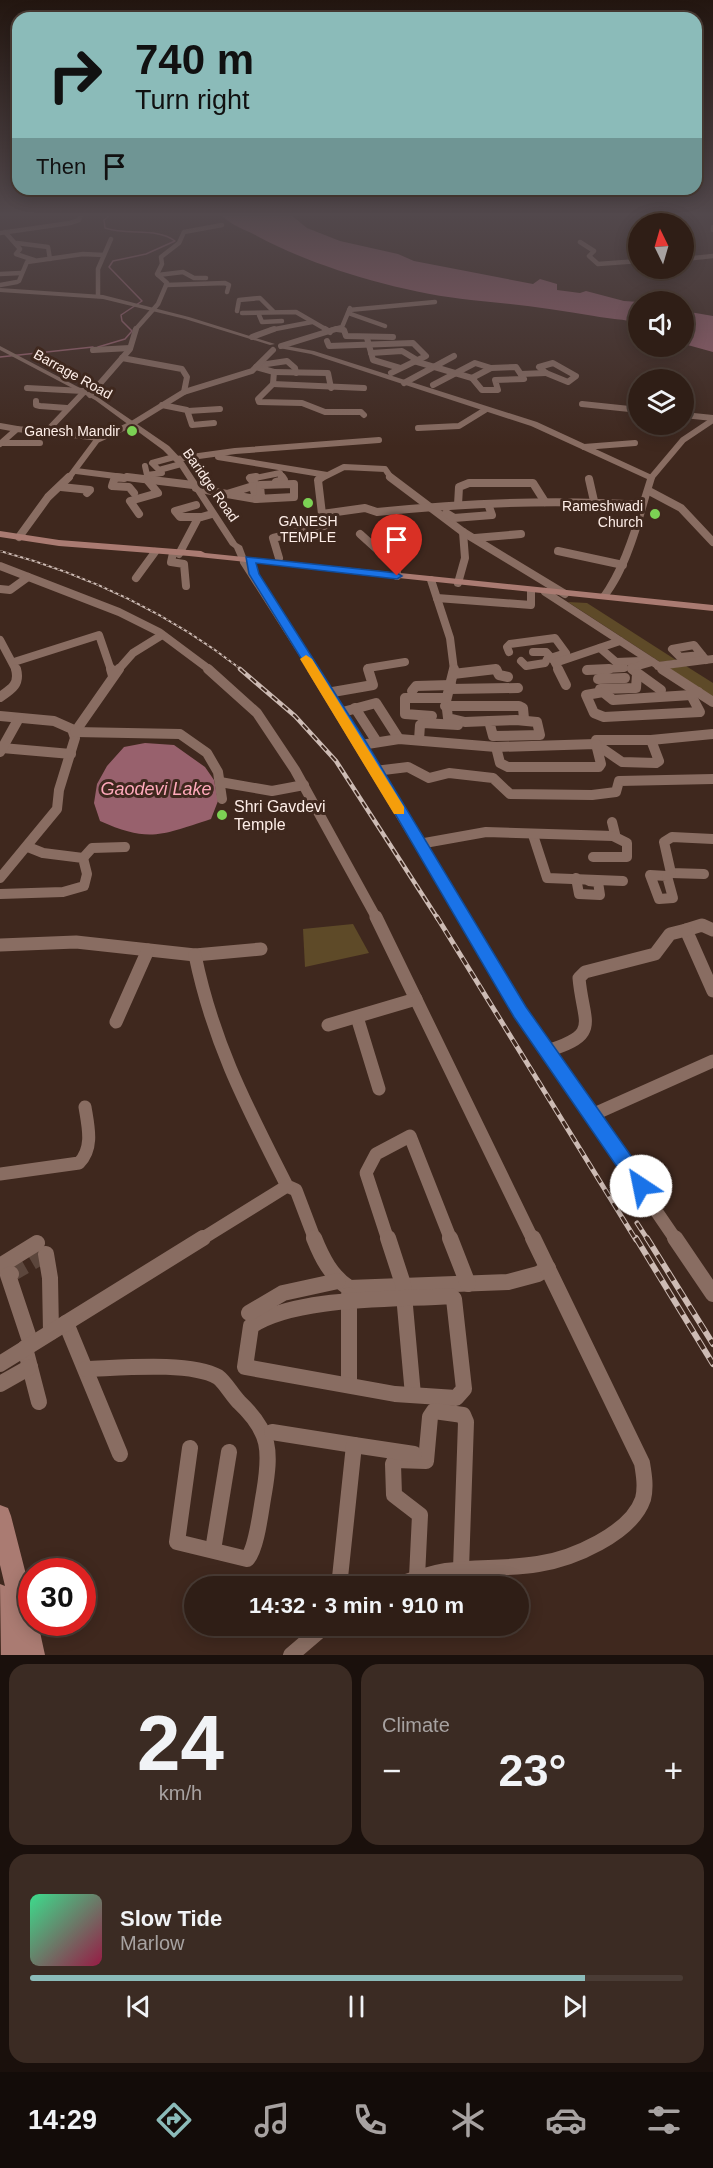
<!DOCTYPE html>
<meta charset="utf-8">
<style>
body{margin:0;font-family:Helvetica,sans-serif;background:#3b2b23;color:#f1f3f6;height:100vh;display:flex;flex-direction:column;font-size:22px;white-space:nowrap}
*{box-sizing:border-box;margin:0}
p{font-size:20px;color:#a7a2a1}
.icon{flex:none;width:33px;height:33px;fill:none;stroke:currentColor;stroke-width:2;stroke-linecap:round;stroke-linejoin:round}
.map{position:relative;height:1655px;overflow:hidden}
.panel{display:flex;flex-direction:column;gap:9px;padding:9px;background:#1a100c;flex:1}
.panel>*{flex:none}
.hud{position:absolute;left:12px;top:12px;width:690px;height:183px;border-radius:18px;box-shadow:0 3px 15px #0003,0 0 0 2px #4a3c35;background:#8bbbb9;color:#111;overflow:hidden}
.needle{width:39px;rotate:355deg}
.buttons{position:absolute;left:628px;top:213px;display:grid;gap:12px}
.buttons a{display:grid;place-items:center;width:66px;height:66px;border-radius:50%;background:#2f1e16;box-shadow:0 3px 15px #0003,0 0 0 2px #4a3c35;font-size:30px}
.speed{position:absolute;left:18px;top:1558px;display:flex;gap:12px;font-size:30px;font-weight:700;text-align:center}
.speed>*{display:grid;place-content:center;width:78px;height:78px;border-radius:50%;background:#2f1e16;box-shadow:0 3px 15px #0003,0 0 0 2px #4a3c35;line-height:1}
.speed .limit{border:9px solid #d22;background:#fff;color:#111}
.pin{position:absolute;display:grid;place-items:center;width:51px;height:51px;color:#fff;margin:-62px -26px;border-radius:50% 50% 50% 0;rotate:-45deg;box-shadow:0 0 6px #0007}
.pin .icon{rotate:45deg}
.me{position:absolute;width:66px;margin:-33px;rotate:326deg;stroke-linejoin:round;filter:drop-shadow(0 0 4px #0008)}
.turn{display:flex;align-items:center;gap:21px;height:126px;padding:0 24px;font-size:27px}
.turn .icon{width:78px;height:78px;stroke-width:2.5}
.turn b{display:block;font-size:42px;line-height:51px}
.then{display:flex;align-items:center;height:57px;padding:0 24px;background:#0003;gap:12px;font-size:22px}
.big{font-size:45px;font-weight:600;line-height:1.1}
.panel .card{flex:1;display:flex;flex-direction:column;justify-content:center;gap:9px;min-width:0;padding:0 21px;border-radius:18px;background:#3b2b23}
.panel .dial{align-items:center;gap:0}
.dial b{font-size:78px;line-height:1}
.song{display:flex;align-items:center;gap:18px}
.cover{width:72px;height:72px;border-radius:9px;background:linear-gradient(135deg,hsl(150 70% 55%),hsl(340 70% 35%))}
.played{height:6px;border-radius:3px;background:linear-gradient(90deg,#8bbbb9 85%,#4a3c35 85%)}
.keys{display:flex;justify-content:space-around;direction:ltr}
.heat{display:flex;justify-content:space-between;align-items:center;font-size:33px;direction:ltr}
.panel .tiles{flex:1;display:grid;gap:9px;grid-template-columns:1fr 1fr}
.card:last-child{grid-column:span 2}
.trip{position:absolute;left:184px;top:1576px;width:345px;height:60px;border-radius:30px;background:#2f1e16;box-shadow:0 3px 15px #0003,0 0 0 2px #4a3c35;font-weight:600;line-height:60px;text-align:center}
.tabs{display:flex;height:96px;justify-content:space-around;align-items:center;background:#130c09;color:#a7a2a1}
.tabs .icon{width:42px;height:42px}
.tabs .active{color:#8bbbb9}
.tabs b{font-size:27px;color:#f1f3f6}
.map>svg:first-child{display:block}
.green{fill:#5e4a28}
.water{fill:#98616d}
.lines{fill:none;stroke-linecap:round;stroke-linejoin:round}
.stream{stroke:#98616d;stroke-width:1.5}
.minor-tunnel{stroke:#5c463c;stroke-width:16;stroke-dasharray:16 8;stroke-linecap:butt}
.minor-far5{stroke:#896d62;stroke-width:4.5}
.minor-far4{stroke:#896d62;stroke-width:6}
.minor-far3{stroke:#896d62;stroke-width:8}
.minor-far2{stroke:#896d62;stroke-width:10}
.minor-far1{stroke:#896d62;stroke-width:13}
.minor{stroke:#896d62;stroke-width:16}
.tertiary{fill:#896d62;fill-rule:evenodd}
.secondary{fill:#aa7b72;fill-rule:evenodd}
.rail-far3-casing{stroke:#cdbbb4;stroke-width:2}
.rail-far2-casing{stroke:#cdbbb4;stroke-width:4.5}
.rail-far1-casing{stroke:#cdbbb4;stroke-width:5}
.rail-casing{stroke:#cdbbb4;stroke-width:6}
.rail-far3{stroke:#3f281e;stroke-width:1.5;stroke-dasharray:3;stroke-linecap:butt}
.rail-far2{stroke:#3f281e;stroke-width:2;stroke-dasharray:7;stroke-linecap:butt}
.rail-far1{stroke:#3f281e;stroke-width:3;stroke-dasharray:8;stroke-linecap:butt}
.rail{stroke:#3f281e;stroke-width:4;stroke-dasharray:10;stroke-linecap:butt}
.route{fill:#1a73e8;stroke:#114b97;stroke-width:1.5}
.slow{fill:#f59e0b}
.poi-dot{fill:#7cd154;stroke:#3f281e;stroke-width:2}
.labels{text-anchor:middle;stroke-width:6;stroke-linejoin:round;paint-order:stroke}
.far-street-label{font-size:14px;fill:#feeee8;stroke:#3f281e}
.far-poi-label{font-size:14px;fill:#feeee8;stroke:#3f281e;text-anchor:end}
.poi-label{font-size:16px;fill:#feeee8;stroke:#3f281e;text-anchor:start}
.water-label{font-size:18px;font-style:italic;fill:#ffa9bb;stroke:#3f281e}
</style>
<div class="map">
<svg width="713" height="1655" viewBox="0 0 713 1655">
<rect width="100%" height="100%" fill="#3f281e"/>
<g class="green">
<path d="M568 602 587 603 676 660 660 662Z"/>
<path d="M686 666 713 683V697L668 668Z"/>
<path d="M353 924 369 953 305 967 303 929Z"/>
</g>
<g class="water">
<path d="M222 215H291L307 228 340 241 398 254 414 261 533 284 540 279 557 284V290L580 293 586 291 624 301 639 302V323C624 319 609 319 594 316 553 309 513 304 471 300 404 293 316 268 257 236 245 229 231 226 222 215Z"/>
<path d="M684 311 713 316V352L684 344Z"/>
<path d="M145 743 174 745 205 767 214 780 218 801 211 819C162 835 149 843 100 821L94 803 97 784 107 766 124 747Z"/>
</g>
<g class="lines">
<g class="stream">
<path d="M98 347 125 339 132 331 122 321 121 315 142 301 109 267 113 261 146 254 175 241C157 227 128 236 105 228L104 220 110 215"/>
<path d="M0 357 93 347"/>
</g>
<path class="minor-tunnel" d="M11 1274 46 1254"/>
<g class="minor-far5">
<path d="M713 227V230"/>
<path d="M5 232 20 249 16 254 34 260"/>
<path d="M0 233 70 223 79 220 81 215"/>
<path d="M580 242 594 251 589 256 598 264 639 261"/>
<path d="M17 243 48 247 50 259"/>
<path d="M684 259 713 256"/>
<path d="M0 274 21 273"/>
<path d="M158 275 183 272 194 278H206"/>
<path d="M19 281 27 262 83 254 104 255"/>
<path d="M0 285 17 282"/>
<path d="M166 285 225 283 229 285 227 292"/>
<path d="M98 296V269L111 239"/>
<path d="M349 310 435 302"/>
<path d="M237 311 239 300 260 298 273 311"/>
<path d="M242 313 296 312 327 330"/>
<path d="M348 313 385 326"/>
<path d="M259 315 262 322 282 321"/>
<path d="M337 329 344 330"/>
<path d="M135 330 158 304 167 283 157 274 162 264 161 257 179 243 184 232 222 225"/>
<path d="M270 330 312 322"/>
<path d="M331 330 342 327 350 308"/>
</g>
<g class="minor-far4">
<path d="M325 329 330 332"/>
<path d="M337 329 344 330 346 336 393 337"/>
<path d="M252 337 274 329"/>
<path d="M367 338 373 360 400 368"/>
<path d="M327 341 329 346 413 343 426 356 391 373"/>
<path d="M281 346 336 329"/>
<path d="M93 350 130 348"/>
<path d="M371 353 402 351 417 360"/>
<path d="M122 358 182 369 187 377 184 392"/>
<path d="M414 361 472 378"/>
<path d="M553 363 576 376 568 382 546 373 539 367Z"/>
<path d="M260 365 287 361 295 368 296 373"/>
<path d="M256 367 274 372 273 384 258 399 259 402 302 403 325 412H361L364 415"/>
<path d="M516 367 524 379 495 380 498 390H482L472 378 491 368Z"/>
<path d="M274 372 328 373 331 388"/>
<path d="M521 374 546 373"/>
<path d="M404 383 454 356"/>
<path d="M273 384 364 388"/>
<path d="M433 385 475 363 491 368"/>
<path d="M27 388 83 391"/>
<path d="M90 395 130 349 136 329"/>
<path d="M36 401V405L40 406 67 408"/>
<path d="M582 404 639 410"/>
<path d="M162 405 187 410 192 425 214 423"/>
<path d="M188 411 220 409"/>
<path d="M684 415 713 418"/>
<path d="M0 426 17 429"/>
<path d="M418 428 459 426 485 410"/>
<path d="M46 432 84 392"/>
<path d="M1 443H40"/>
<path d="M0 444 17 429 100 438"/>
<path d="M584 447 635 443"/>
<path d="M218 457 327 475"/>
<path d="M177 459 235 451 379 440"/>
<path d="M145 466 147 475 162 473 159 470 181 464"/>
<path d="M159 470 152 463 174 457"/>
<path d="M76 471 139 479"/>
<path d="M651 478 683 440 713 420"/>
<path d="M68 479 97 440 132 424 184 392 252 371 273 350"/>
<path d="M114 479 124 478"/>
<path d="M250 479 280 473 283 479"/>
<path d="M320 479 344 467 385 469 392 479"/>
</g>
<g class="minor-far3">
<path d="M115 477 112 486 129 487 134 493"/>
<path d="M115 477 124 478"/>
<path d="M127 477 193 485"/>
<path d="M390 477 463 532 565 594"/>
<path d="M589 479 594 501"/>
<path d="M276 482 284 480 282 477"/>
<path d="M255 484 250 478 256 477"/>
<path d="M253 486 256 499 227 494Z"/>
<path d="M61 487 90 490 87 493"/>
<path d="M196 488 227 494"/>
<path d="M649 491 681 508 713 542"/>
<path d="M256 499 294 497V484L260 485 261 497"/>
<path d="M196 505 175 511 180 517H200"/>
<path d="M458 505 459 487 469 483H533L545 502"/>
<path d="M446 513 454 518 492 515 488 504"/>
<path d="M139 514 130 501 158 493 148 481"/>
<path d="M322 514 365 508 377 512C465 503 553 499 641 505"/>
<path d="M360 534 380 552 397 560V576"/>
<path d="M19 537 48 497 69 477"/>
<path d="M475 538 521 534"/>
<path d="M558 551 623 565"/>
<path d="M173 553 171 562 184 564 186 586"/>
<path d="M179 554 198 518 212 514"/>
<path d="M279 558 273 538 328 525 322 514 318 480 322 477"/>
<path d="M244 562 313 670"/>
<path d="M0 566 119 612 159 632 210 670"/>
<path d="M136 578 155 552"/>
<path d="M431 580 450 638 454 670"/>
<path d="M458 583 465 558 463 532"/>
<path d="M0 589 10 590 28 577"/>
<path d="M545 592 665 670"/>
<path d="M437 598 531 605V591"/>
<path d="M0 640 16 670"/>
<path d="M600 648 616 662 641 661"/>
<path d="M509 652 507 647 510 644 555 638 566 653 547 659 545 663 526 666 521 661"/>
<path d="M533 652H546L555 662"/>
<path d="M702 655 680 657 672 649 694 645 706 660"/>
<path d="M14 662 99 635 111 670"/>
<path d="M658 666 713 659"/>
<path d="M118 670 133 653 162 635"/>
<path d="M369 670 368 668 405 662"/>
<path d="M485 670H497"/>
<path d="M559 670 555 663 620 641"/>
<path d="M587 670 624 668"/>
<path d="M634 670 631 668 652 662"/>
</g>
<g class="minor-far2">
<path d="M111 669 113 676"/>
<path d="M208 669 257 713 295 770 377 919"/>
<path d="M312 669 464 919"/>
<path d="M454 669 446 701 448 718 465 722 489 721"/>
<path d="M558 669 566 685"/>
<path d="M632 669 661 690"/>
<path d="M662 669 713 702"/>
<path d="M587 670 609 669"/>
<path d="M453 674 496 669 499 675 508 677"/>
<path d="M598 679 625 678"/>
<path d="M449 689 518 688"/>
<path d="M600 689 636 688 637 674"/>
<path d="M412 691 416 686 451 685"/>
<path d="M603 692 613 700 691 695 700 712 604 717 594 713 586 695Z"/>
<path d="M327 693 373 685 368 669"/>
<path d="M691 695 698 692"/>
<path d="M0 697C12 689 20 684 16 669"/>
<path d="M445 706H519L523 708 524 719"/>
<path d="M355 708 377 742"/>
<path d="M339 713 376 703 399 739"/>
<path d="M0 716 54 721 72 729 75 738 59 790 57 809 0 878"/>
<path d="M432 716 405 714V698H446"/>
<path d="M516 720 537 722 540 735 493 736 489 721Z"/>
<path d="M75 732 180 734 207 753 218 772 222 799"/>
<path d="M75 732 119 669"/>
<path d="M419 740 420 725 423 723 458 725"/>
<path d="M596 740H651L713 734"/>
<path d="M361 745 399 739 496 747 596 744 622 762 656 763 659 761 651 740"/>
<path d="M496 747 500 763 508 767H599L601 764 596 744"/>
<path d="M2 748 71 754"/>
<path d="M0 752 19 718"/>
<path d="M375 771 408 767 429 778 449 773 493 778 510 794 592 795 616 792 619 781 713 779"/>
<path d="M220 782 272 791 304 785"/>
<path d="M533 835 547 878 623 881"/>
<path d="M419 844 486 832 613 836 615 834 612 822"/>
<path d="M593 857H627V843L613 836"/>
<path d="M83 858 92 848 125 847"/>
<path d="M704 874 671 873 664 842 672 837 713 839"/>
<path d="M650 875 667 876 673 898 659 899Z"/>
<path d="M667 876 671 873"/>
<path d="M576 878 579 894 600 895 598 882 589 881"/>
<path d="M0 894 63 892 84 886 87 874 83 858 43 853 28 847"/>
</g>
<g class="minor-far1">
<path d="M376 917 533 1240"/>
<path d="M463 917 520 1012 676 1240"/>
<path d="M713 930 702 925 686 930 713 991"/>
<path d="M0 945 76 942 195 955 261 949"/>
<path d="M195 955C213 1043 247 1107 287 1186L296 1190 315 1240"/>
<path d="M357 1017 379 1089"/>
<path d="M116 1022 148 950"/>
<path d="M328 1025 416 999"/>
<path d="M547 1051C602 1034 583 1024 579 978L585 972 655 954 670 934 686 930"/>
<path d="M592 1115 713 1061"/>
<path d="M0 1174 79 1163C94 1148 88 1126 85 1107"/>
<path d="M200 1240 287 1186"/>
<path d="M388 1240 366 1173 376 1154 410 1136 451 1240"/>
</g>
<g class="minor">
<path d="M314 1238C322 1258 331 1276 349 1288L508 1282 538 1274 548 1268"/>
<path d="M388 1238 403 1284 413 1395"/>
<path d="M450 1238 468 1284"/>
<path d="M675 1238 713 1294"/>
<path d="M46 1254 50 1278 51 1332"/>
<path d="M0 1266 37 1243"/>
<path d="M11 1274 8 1275 31 1344"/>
<path d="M349 1295V1384"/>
<path d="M451 1296 454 1299 464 1389 456 1398 395 1394 245 1367 251 1326C296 1296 396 1300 451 1296Z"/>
<path d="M249 1313 283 1293 338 1281"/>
<path d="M66 1323 120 1454"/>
<path d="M25 1348 39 1402"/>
<path d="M0 1364 203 1238"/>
<path d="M86 1369C119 1368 190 1361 218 1377 225 1382 232 1395 239 1402 271 1432 271 1451 264 1493 261 1508 257 1549 247 1559L177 1542 190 1448"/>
<path d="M0 1384 30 1367"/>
<path d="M272 1432 354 1445"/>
<path d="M213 1550 229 1452"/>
<path d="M417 1577 420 1515 394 1495 393 1464 395 1460 426 1461 430 1417 434 1411 463 1415 466 1422 461 1569"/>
<path d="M339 1587 354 1445 414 1454"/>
<path d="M394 1587C411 1580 428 1574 446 1571 477 1567 508 1569 538 1564 572 1559 631 1534 643 1499 646 1487 644 1475 642 1463L533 1238"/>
<path d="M291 1655 325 1626"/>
</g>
<g class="tertiary">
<path d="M0 288 103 295 189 317 275 344 270 345 185 319 103 299 0 292Z"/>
<path d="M281 345 314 351 537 422 654 476 655 478C642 519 633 565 607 599H601L599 597C624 563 634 519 647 479L531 426 311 354 279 348V346Z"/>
<path d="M0 346 99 398 169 446 184 462 237 543 242 546 248 562 247 564H241L234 548 230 545 178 465 163 450 95 400 0 350Z"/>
</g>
<g class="secondary">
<path d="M0 531 59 540 201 551 205 553 713 605V611L189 556 59 546 0 537Z"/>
<path d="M0 1505 8 1508 11 1516 32 1598V1623H38L45 1655H1L0 1584 5 1586 0 1565Z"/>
</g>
<defs>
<path id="rail-far3" d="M0 551C89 575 169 613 242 670"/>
<path id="rail-far2" d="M240 669 295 716 336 761 438 919"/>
<g id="rail-far1">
<path d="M437 917 636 1240"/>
<path d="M637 1223 648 1240"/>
</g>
<g id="rail">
<path d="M636 1238 713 1364"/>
<path d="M647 1238 713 1344"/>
</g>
</defs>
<use href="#rail-far3" class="rail-far3-casing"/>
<use href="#rail-far2" class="rail-far2-casing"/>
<use href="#rail-far1" class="rail-far1-casing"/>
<use href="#rail" class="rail-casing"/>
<use href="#rail-far3" class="rail-far3"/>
<use href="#rail-far2" class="rail-far2"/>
<use href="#rail-far1" class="rail-far1"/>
<use href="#rail" class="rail"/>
</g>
<linearGradient id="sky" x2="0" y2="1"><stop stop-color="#231610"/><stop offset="0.48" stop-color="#52484c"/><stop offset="1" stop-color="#52484c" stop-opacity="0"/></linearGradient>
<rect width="713" height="447" fill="url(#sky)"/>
<path class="route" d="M246 557 397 573 402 576 397 579 256 563 259 574 366 742 526 1007 648 1180 651 1186 648 1193 641 1196 635 1193 514 1017 356 747 249 574Z"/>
<path class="slow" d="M306 655 312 659 404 807V814H394L300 659Z"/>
<g class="poi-dot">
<circle cx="132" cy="431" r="6"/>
<circle cx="308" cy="503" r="6"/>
<circle cx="655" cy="514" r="6"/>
<circle cx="222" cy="815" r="6"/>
</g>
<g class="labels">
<g class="far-street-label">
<text transform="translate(73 374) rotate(29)" y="5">Barrage Road</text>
<text transform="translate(211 485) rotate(55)" y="5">Baridge Road</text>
</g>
<g class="far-poi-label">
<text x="120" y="436">Ganesh Mandir</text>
<text x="643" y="511">Rameshwadi<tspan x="643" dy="16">Church</tspan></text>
<text x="308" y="526" text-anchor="middle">GANESH<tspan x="308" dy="16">TEMPLE</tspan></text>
</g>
<g class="poi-label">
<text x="234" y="812">Shri Gavdevi<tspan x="234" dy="18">Temple</tspan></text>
</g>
<g class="water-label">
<text x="156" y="795">Gaodevi Lake</text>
</g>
</g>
</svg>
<div class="buttons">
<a><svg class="needle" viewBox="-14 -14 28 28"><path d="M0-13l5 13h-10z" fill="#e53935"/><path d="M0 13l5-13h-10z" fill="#a7a2a1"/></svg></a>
<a><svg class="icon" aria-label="sound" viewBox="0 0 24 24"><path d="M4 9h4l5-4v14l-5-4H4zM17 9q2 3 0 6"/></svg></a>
<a><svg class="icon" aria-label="layers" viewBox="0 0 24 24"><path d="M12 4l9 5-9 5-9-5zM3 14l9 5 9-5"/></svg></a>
</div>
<div class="speed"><div class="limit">30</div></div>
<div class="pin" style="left:397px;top:576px;background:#d93025"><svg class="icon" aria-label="arrive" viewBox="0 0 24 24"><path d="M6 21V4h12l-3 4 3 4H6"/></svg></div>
<svg class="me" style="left:641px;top:1186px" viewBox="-20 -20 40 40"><circle r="19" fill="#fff"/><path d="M0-13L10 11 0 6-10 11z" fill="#1a73e8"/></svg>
<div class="trip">14:32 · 3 min · 910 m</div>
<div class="hud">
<div class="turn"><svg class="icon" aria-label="right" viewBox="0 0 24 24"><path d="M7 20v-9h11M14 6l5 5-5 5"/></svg><div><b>740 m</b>Turn right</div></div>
<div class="then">Then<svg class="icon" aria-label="arrive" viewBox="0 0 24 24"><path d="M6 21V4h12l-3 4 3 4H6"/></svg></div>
</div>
</div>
<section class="panel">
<div class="tiles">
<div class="card dial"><b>24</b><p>km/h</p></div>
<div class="card"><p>Climate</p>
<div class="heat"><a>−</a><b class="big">23°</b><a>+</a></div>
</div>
<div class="card">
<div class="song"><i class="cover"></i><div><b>Slow Tide</b><p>Marlow</p></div></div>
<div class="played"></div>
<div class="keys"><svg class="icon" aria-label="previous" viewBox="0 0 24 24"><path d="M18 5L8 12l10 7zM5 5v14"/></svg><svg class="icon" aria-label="pause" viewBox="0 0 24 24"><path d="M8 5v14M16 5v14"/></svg><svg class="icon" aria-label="next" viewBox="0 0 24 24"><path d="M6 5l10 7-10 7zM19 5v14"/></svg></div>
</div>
</div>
</section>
<nav class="tabs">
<b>14:29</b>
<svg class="icon active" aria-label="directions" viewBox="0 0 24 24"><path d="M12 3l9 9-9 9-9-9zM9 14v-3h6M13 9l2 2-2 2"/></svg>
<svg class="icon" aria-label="music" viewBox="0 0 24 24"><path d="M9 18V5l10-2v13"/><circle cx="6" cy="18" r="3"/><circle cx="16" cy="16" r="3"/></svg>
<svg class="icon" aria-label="phone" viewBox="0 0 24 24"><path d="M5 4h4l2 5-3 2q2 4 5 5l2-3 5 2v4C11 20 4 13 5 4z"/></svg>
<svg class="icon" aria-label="climate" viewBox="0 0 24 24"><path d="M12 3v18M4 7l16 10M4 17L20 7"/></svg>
<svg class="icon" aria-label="car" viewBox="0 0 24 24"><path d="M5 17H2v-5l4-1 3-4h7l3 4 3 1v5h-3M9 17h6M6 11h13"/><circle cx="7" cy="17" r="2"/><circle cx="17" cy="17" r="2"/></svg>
<svg class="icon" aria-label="filters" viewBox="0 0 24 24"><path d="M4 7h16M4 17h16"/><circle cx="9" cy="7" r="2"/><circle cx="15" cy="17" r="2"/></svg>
</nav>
